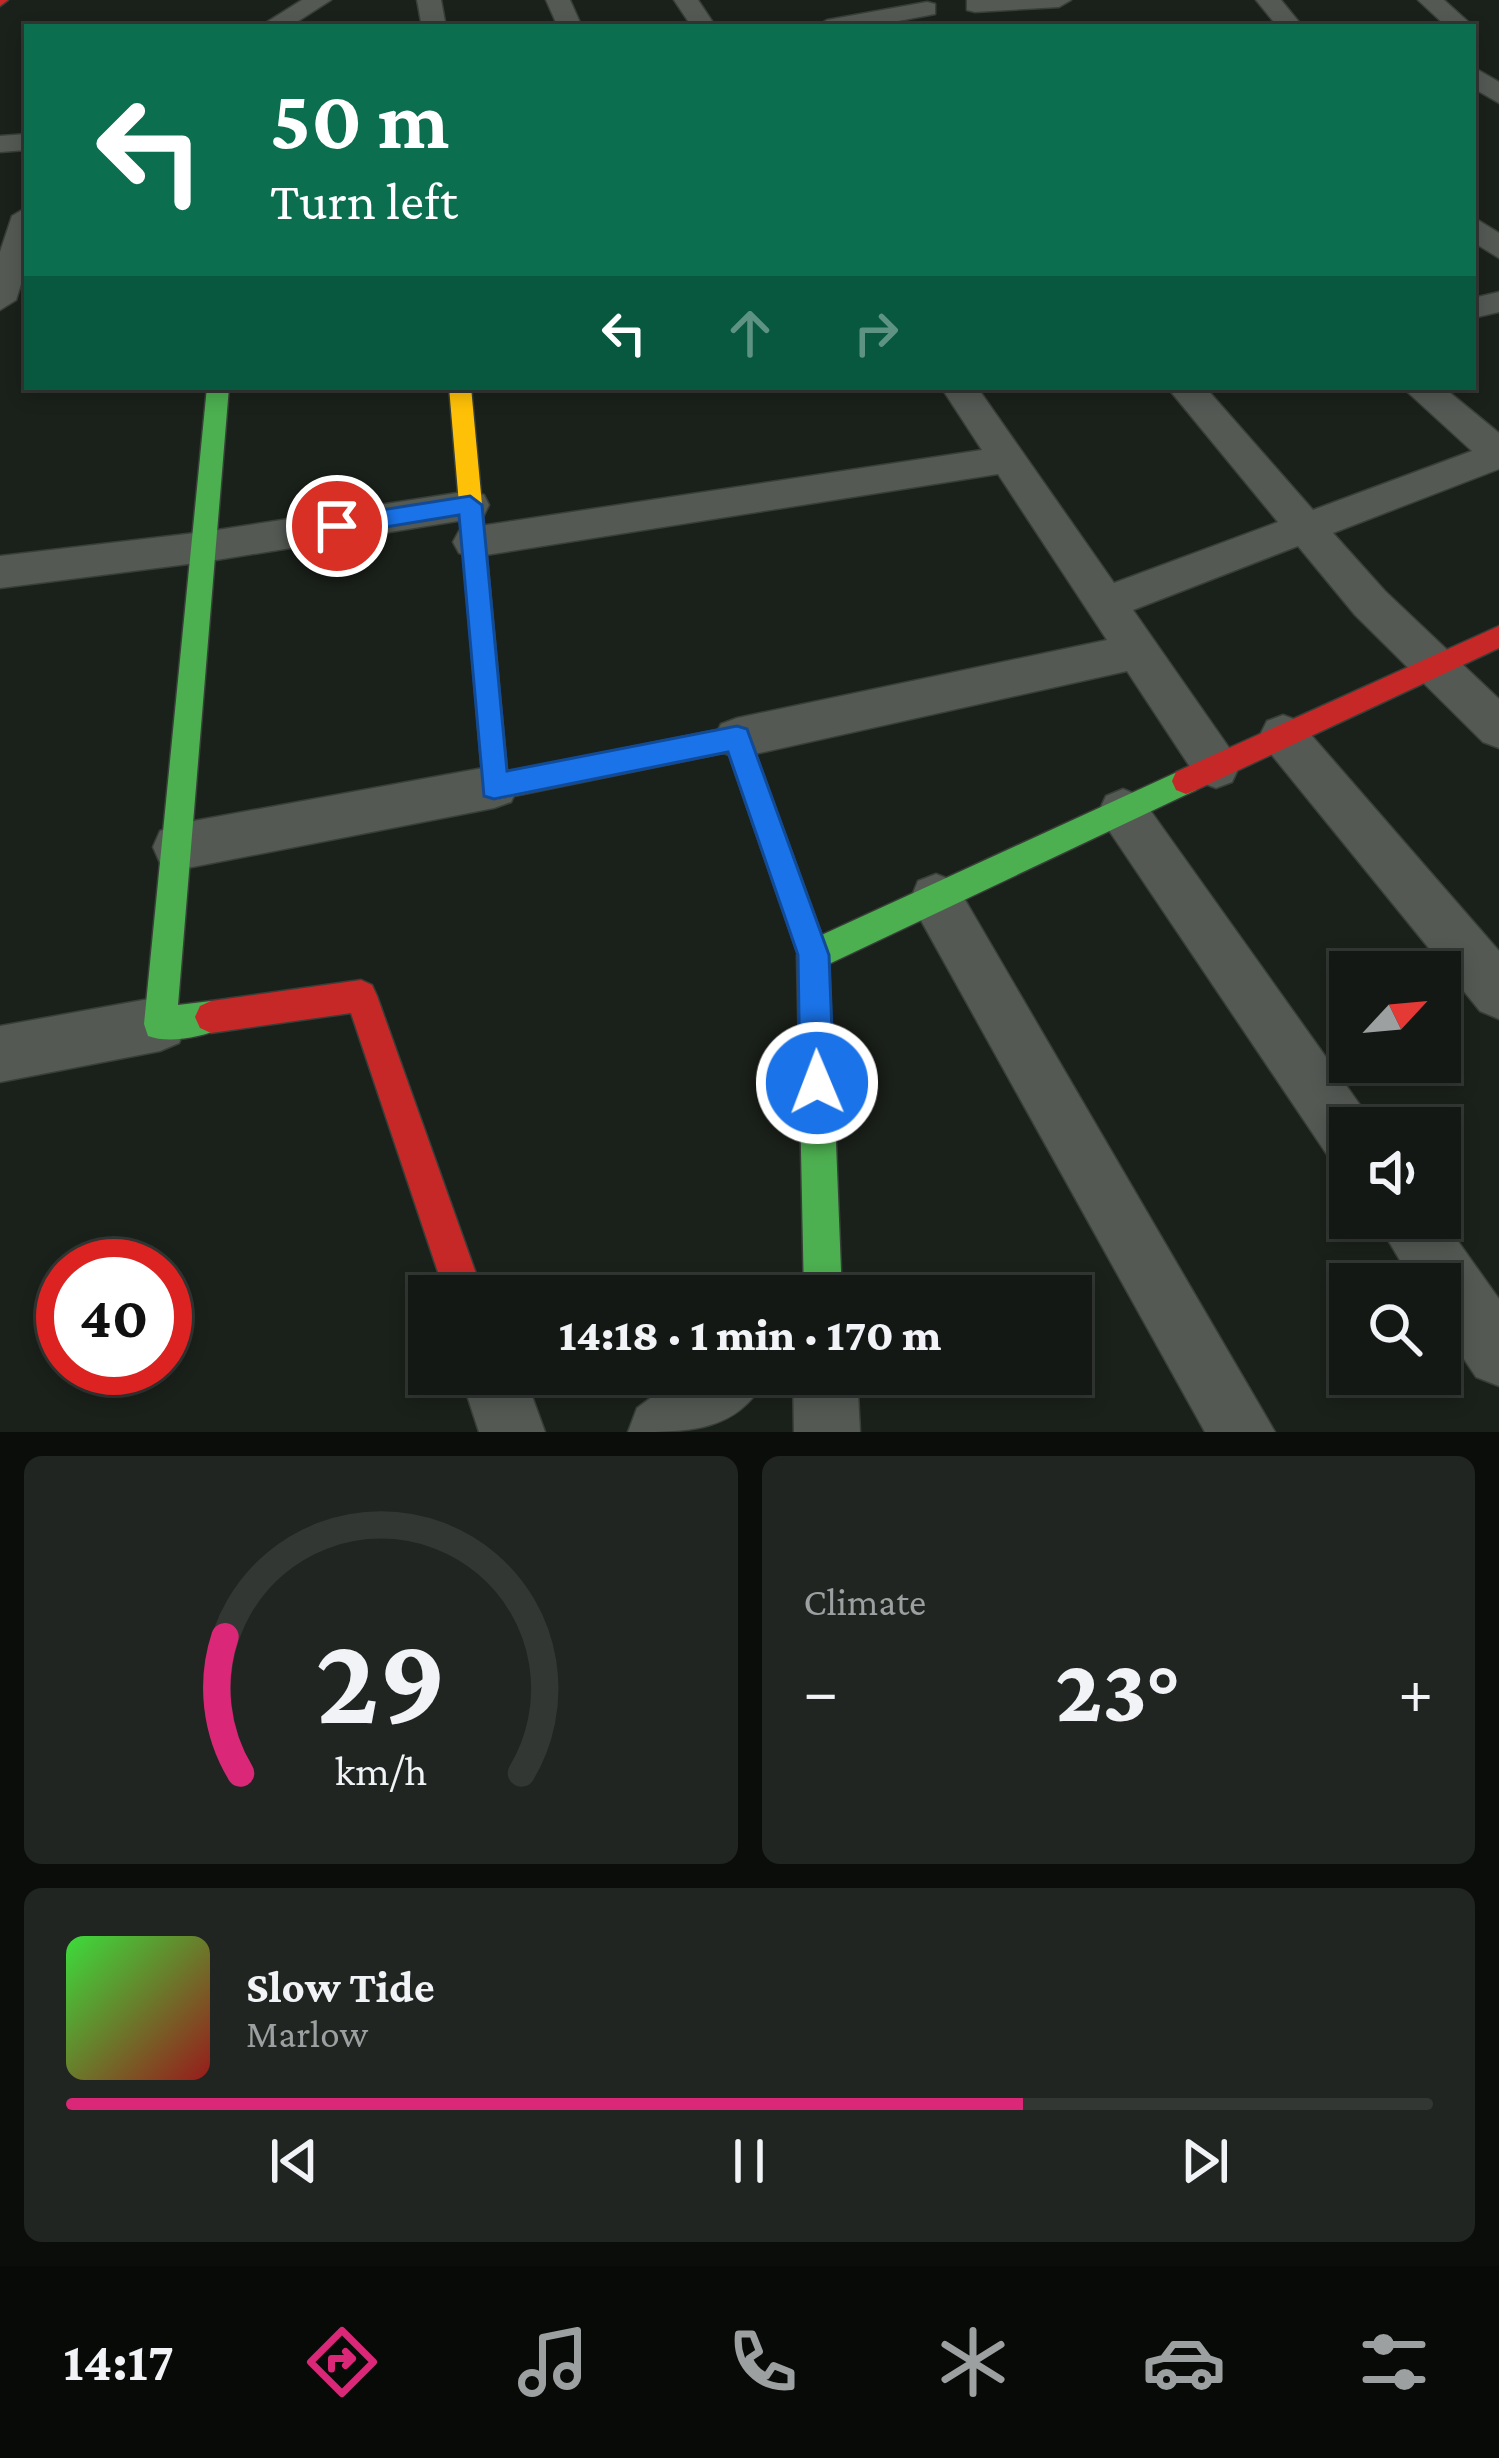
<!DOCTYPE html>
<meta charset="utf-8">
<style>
body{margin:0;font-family:"Crimson Pro",serif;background:#212522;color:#f1f3f6;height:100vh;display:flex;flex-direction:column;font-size:45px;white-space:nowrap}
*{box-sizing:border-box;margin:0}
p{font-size:39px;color:#9da0a0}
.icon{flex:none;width:66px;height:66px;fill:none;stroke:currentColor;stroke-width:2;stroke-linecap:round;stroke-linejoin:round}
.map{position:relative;height:1432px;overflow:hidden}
.drawer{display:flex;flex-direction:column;gap:24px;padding:24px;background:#0b0d0b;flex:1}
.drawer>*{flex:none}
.banner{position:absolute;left:24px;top:24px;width:1452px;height:366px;border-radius:0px;box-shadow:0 6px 18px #0003,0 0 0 3px #333734;background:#0b6e4f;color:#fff;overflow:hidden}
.needle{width:78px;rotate:64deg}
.controls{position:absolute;left:1329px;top:951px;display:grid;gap:24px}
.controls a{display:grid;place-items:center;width:132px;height:132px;border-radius:0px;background:#141814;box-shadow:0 6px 18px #0003,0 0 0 3px #333734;font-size:60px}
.speed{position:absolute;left:36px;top:1239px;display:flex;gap:24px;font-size:60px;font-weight:700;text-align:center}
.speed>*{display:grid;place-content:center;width:156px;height:156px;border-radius:50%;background:#141814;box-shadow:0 6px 18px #0003,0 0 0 3px #333734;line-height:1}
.speed .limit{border:18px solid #d22;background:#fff;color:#111}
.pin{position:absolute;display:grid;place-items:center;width:102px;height:102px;color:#fff;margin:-51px;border:6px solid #fff;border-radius:50%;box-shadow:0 3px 12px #0007}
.me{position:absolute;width:132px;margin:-66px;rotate:359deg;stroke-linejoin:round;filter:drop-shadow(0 0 9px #0008)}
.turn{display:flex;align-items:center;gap:42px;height:252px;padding:0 48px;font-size:54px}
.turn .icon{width:156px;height:156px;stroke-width:2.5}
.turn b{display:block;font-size:84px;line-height:102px}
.lanes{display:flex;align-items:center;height:114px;padding:0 48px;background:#0003;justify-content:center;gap:60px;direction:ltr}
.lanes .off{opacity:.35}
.big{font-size:90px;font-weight:800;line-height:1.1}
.drawer .card{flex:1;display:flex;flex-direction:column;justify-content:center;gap:18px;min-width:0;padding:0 42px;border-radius:18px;background:#212522}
.drawer .dial{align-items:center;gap:0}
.dial svg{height:312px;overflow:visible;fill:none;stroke:#333734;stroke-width:7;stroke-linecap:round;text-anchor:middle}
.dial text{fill:#f1f3f6;stroke:none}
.song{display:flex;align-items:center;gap:36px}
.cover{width:144px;height:144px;border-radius:18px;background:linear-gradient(135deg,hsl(120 70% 55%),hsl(0 70% 35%))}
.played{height:12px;border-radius:6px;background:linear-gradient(90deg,#db2777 70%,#333734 70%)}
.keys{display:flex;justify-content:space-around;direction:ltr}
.heat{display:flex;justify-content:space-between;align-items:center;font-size:66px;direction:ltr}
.drawer .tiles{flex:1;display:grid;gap:24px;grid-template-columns:1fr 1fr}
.card:last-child{grid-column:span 2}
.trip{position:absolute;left:408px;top:1275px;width:684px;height:120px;border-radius:0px;background:#141814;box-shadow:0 6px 18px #0003,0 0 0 3px #333734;font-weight:800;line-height:120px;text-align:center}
.menu{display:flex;height:192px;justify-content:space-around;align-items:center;background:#080a08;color:#9da0a0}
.menu .icon{width:84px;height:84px}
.menu .selected{color:#db2777}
.menu b{font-size:54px;color:#f1f3f6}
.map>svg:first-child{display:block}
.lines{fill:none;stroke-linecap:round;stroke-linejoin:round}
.street-casing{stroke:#383e38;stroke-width:3}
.fast-casing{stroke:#383e38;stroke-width:3}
.slow-casing{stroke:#383e38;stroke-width:3}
.jam-casing{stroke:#383e38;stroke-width:3}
.street{fill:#545954;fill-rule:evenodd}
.fast{fill:#4caf50;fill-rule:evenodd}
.slow{fill:#ffc107;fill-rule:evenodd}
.jam{fill:#c62828;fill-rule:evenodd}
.route{fill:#1a73e8;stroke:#114b97;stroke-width:3}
</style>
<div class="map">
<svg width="1499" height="1432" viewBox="0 0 1499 1432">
<rect width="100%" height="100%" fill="#1a201a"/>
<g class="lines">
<defs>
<g id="street">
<path d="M302 0H331L289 27H259Z"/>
<path d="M417 0H441L446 27H422Z"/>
<path d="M546 0H570L582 27H558Z"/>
<path d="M674 0H698L716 27H692Z"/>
<path d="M967 0H1071L1059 7 975 12 967 10Z"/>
<path d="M1256 0H1281L1303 27H1278Z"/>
<path d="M1418 0H1444L1474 27H1447Z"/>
<path d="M927 2 935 4V14L867 27H815L827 20Z"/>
<path d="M1473 67 1499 82V103L1473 88Z"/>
<path d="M27 134V150L0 152V136Z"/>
<path d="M27 207V265L16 300 0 310V252L12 216Z"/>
<path d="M1473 217 1499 233V258L1473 242Z"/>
<path d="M1499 292V312L1473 318V298Z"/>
<path d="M941 387H977L1114 583 1278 522 1167 387H1205L1313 510 1472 451 1402 387H1443L1499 433V469L1333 533 1385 591 1499 699V748L1483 742 1355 615 1298 546 1133 610 1232 752 1239 767 1232 782 1216 788 1200 782 1127 671 737 758 721 752 714 738 721 724 737 718 1107 640 998 474 473 557 459 553 453 542 459 531 473 527 982 450Z"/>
<path d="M470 491 484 495 489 505 484 515 470 519 204 562 0 588V556L204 532Z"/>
<path d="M1283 715 1299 721 1499 951V1019L1480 1011 1267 749 1260 735 1267 721Z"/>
<path d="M494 766 511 772 518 787 511 802 494 808 177 870 160 863 153 847 160 831 177 824Z"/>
<path d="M1123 789 1140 796 1370 1119 1374 1128H1350V1168L1330 1159 1106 826 1099 811 1106 796Z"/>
<path d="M936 874 954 881 1275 1432H1205L918 915 911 898 918 881Z"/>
<path d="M160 997 179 1005 187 1024 179 1043 160 1051 0 1082V1026Z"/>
<path d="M1440 1216 1499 1299V1386L1476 1377 1440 1323V1284H1414L1375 1218Z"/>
<path d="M460 1374H524L545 1432H479Z"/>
<path d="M683 1374H768C740 1432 690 1432 628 1432L637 1408Z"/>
<path d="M793 1374H857L860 1432H794Z"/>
</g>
<g id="fast">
<path d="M207 387H229L178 1005 211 1001 222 1006 227 1017 222 1028C202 1037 169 1044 148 1036L144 1024Z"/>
<path d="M1186 768 1196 772 1200 781 1196 790 829 964 842 1296H804L797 955 802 944Z"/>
</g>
<path id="slow" d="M449 387H471L507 772 737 726 747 730 829 955 824 966 813 971 802 966 728 752 494 800 484 796Z"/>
<g id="jam">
<path d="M0 0H8L0 6Z"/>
<path d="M1499 626V648L1196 790 1186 794 1176 790 1172 781 1176 772Z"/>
<path d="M361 980 372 985 377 996 484 1296H446L351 1013 211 1033 200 1028 195 1017 200 1006 211 1001Z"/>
</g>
</defs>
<use href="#street" class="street-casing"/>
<use href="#fast" class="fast-casing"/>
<use href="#slow" class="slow-casing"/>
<use href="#jam" class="jam-casing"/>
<use href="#street" class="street"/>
<use href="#fast" class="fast"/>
<use href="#slow" class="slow"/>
<use href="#jam" class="jam"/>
</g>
<path class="route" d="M470 496 482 505 507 771 737 726 747 729 829 955 834 1083 829 1095 817 1100 805 1095 800 1083 798 955 728 752 494 799 484 796 459 515 337 535 325 526 337 517Z"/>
</svg>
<div class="controls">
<a><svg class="needle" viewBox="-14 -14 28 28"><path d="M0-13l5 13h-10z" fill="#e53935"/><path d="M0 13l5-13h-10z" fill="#9da0a0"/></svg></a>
<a><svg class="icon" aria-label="sound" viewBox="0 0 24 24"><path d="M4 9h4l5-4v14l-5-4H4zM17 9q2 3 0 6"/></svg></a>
<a><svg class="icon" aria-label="search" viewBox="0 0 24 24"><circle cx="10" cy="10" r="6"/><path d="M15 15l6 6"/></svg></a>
</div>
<div class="speed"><div class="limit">40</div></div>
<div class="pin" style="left:337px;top:526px;background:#d93025"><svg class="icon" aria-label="arrive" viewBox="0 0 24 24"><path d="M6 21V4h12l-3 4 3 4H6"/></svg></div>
<svg class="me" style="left:817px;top:1083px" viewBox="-20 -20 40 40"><circle r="17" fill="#1a73e8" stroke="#fff" stroke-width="3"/><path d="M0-11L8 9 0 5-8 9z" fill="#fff"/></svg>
<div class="trip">14:18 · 1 min · 170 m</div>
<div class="banner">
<div class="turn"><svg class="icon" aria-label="left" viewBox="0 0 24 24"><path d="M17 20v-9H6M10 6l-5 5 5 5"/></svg><div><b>50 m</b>Turn left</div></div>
<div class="lanes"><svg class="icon" aria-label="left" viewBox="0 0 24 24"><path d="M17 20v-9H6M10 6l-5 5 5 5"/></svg><svg class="icon off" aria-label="ahead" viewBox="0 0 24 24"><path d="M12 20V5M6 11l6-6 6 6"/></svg><svg class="icon off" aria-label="right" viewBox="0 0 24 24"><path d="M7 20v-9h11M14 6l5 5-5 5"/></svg></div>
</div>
</div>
<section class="drawer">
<div class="tiles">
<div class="card dial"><svg viewBox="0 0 100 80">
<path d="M14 69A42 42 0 1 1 86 69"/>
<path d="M14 69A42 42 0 0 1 10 34" stroke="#db2777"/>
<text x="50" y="56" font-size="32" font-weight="700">29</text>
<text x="50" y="72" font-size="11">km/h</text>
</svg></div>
<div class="card"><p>Climate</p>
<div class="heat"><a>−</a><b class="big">23°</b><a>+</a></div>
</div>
<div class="card">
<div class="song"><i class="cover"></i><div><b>Slow Tide</b><p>Marlow</p></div></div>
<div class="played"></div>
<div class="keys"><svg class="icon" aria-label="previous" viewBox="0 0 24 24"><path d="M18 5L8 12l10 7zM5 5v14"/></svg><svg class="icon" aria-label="pause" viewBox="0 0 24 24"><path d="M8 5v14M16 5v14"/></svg><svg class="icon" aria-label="next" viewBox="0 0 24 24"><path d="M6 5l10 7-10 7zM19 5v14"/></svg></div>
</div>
</div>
</section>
<nav class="menu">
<b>14:17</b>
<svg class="icon selected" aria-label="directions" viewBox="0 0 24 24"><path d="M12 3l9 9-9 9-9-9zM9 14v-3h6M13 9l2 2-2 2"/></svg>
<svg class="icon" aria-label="music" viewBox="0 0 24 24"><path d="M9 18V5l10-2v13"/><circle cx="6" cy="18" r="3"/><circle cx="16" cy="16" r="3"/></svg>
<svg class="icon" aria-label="phone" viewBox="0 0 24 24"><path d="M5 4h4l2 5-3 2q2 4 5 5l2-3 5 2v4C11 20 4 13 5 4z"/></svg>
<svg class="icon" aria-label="climate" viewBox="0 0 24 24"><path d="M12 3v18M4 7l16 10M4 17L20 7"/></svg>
<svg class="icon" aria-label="car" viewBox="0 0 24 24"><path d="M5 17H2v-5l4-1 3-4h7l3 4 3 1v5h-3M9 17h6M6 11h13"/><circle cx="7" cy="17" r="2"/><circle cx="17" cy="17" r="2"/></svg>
<svg class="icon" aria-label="filters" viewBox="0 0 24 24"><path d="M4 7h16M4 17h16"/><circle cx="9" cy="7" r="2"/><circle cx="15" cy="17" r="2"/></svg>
</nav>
